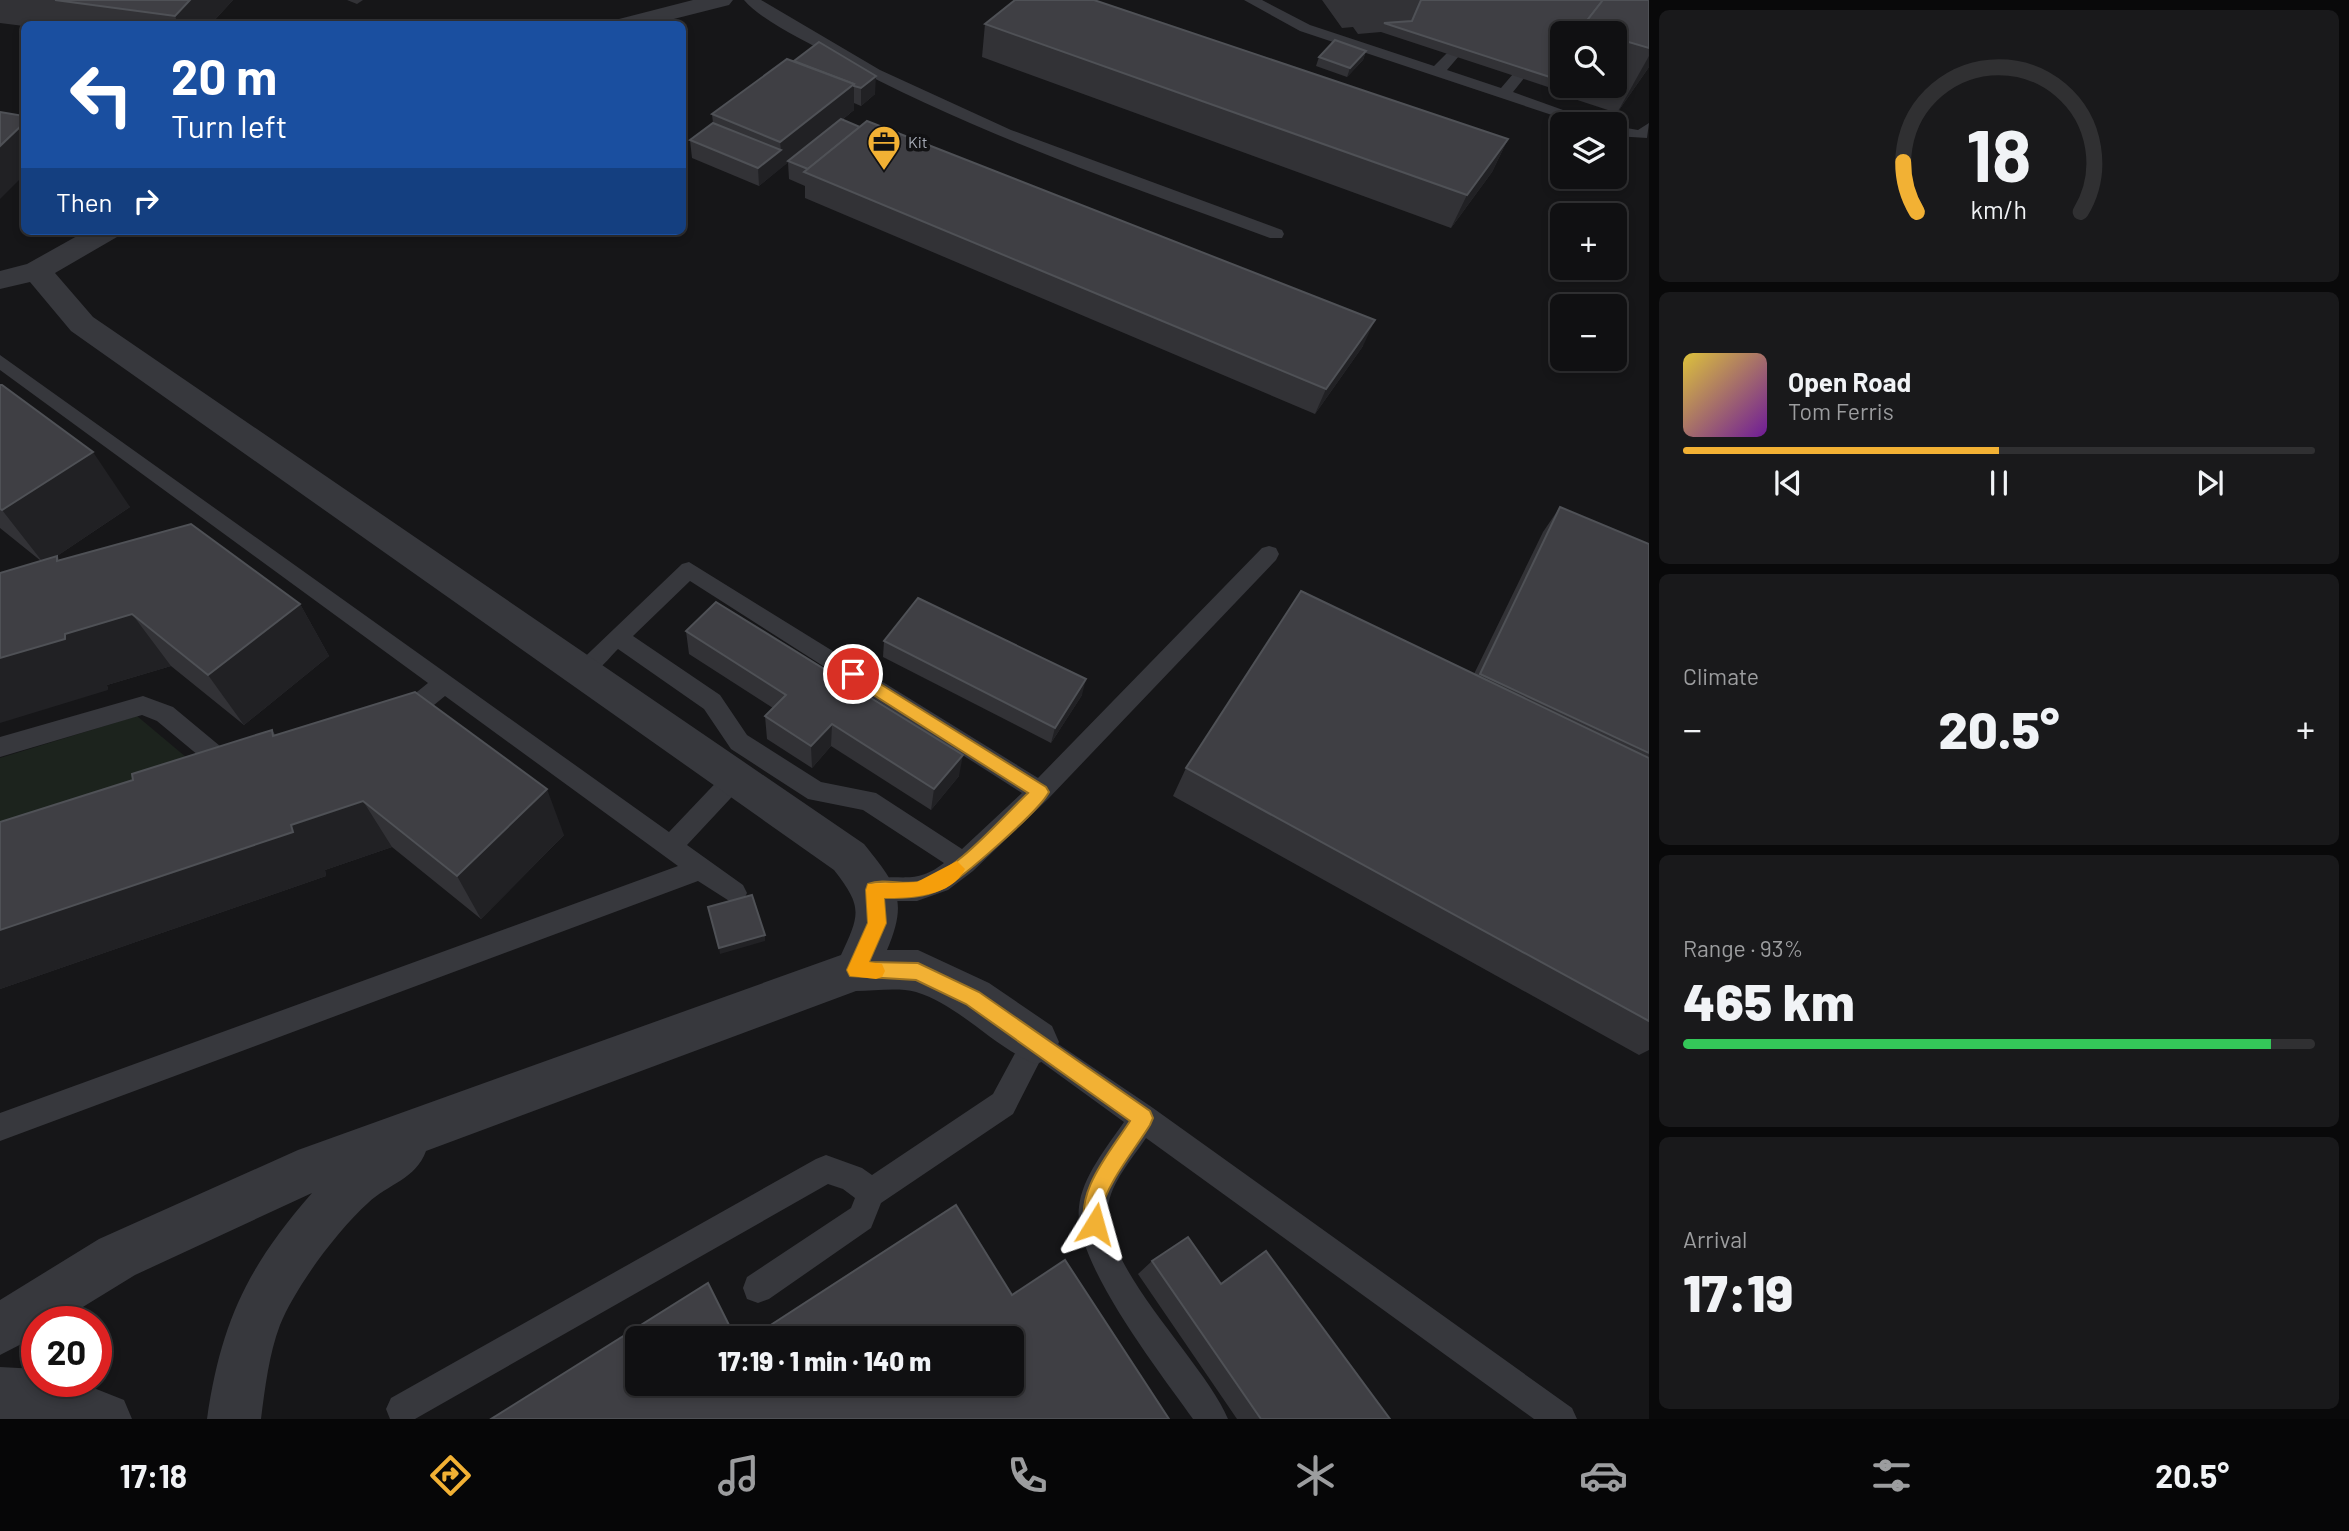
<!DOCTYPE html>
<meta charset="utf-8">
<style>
body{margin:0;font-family:Barlow,sans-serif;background:#19191b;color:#f1f3f6;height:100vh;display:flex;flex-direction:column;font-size:26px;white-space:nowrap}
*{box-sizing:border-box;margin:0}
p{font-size:23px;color:#9c9d9f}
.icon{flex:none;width:38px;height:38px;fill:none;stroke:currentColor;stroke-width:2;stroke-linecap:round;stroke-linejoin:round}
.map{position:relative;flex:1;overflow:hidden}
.side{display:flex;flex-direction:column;gap:10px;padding:10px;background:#09090a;width:700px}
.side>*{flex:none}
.hud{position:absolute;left:21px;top:21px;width:665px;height:214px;border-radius:10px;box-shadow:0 4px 10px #0003,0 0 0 2px #303032;background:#1a4fa0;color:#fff;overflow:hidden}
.tools{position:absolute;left:1550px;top:21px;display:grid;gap:14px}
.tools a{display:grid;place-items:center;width:77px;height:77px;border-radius:10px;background:#101012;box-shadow:0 4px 10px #0003,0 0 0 2px #303032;font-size:35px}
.speed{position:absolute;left:21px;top:1306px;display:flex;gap:14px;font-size:35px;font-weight:700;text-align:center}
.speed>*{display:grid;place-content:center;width:91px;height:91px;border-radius:50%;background:#101012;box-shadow:0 4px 10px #0003,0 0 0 2px #303032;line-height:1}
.speed .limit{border:10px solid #d22;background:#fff;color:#111}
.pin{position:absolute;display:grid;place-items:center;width:60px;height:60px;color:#fff;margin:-30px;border:4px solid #fff;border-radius:50%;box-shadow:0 2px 7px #0007}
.me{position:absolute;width:77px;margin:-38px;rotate:8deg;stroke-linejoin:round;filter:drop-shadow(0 0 5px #0008)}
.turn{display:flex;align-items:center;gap:24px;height:147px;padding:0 35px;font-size:32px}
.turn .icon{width:91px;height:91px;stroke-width:2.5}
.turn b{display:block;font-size:49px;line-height:60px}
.then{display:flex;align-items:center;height:66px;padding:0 35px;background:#0003;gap:14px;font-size:26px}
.big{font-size:52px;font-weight:800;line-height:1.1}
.side .widget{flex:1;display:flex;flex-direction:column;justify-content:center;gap:10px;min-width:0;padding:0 24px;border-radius:10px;background:#19191b}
.side .dial{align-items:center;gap:0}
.dial svg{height:182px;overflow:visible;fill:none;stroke:#303032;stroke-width:7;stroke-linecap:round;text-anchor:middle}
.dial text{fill:#f1f3f6;stroke:none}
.song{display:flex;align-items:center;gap:21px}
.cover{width:84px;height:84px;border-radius:10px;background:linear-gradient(135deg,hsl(50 70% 55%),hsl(280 70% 35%))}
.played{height:7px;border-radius:4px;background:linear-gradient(90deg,#f2b134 50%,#303032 50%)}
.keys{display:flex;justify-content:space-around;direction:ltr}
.heat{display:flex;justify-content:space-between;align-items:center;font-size:38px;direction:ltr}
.charge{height:10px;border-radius:5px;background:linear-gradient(90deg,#34c759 93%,#303032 0)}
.trip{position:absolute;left:625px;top:1326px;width:399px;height:70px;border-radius:10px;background:#101012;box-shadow:0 4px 10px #0003,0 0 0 2px #303032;font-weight:800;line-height:70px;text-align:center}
.dock{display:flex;height:112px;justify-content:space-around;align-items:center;background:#060607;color:#9c9d9f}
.dock .icon{width:49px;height:49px}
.dock .active{color:#f2b134}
.dock b{font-size:32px;color:#f1f3f6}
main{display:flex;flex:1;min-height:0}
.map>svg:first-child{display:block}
.green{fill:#1c231d}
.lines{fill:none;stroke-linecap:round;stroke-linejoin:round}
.service{fill:#37383d;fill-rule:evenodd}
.minor{fill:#37383d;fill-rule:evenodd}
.wall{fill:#323236;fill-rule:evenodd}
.shaded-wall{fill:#212124}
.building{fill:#3f3f44;stroke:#4f5156;stroke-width:2}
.route{fill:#f2b134;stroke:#9d7322;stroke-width:2}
.slow{fill:#f59e0b}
.labels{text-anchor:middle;stroke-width:7;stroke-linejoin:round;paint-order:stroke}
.far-poi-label{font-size:16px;fill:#a8adb8;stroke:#111113;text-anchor:start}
</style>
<main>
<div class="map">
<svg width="1649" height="1419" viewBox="0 0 1649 1419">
<rect width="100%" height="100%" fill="#161618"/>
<path class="green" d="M137 716 199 768 0 831V758Z"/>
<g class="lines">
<g class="service">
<path d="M744 0H761L880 70 1011 130 1282 230 1284 234 1282 238H1270C1122 183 972 133 834 57 808 42 763 22 744 0Z"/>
<path d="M1244 0H1262L1310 25 1434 66 1447 53H1457L1459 56 1447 70 1501 88 1513 74H1523L1525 77 1513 92 1602 124H1579L1300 31Z"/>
<path d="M1649 123 1647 138 1615 136V126L1638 130Z"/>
<path d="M0 355 669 832 727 771 735 768 743 771 747 778 743 785 687 845 743 885 747 893 743 901 734 904 698 881 0 1141V1113L678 866 445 696 423 714 398 723 390 721 387 714 390 707 407 700 428 683 0 370Z"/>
<path d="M1269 546 1276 548 1279 554 1276 560 1048 799 973 871 948 890 917 901H875L866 898 863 890 866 882C897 870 912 888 944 863L863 810 808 799 731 749 704 709 618 649C606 661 591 683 573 677L570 671 682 564 689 562 1038 778 1262 548ZM690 581 1022 793 962 849 876 793 821 782 747 735 720 695 633 636Z"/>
<path d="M143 696 173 707 238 761 242 768 238 775 230 778 222 775 157 721 142 715 0 757V737Z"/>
<path d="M1036 1029 1153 1108 1572 1408 1577 1419H1534L1146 1138C1133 1158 1110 1183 1108 1208 1102 1267 1205 1363 1228 1419H1193C1162 1375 1072 1261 1079 1207 1082 1177 1107 1147 1124 1122L1040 1061 1013 1114 881 1203 871 1228 769 1299 758 1303 747 1299 743 1288 747 1277 851 1208 855 1198 843 1189 828 1184 415 1419H390L386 1409 391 1398 816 1159 826 1155 862 1168 872 1175 993 1094 1026 1033Z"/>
</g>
<g class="minor">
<path d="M693 0H733L729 5 654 24H616L619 19Z"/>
<path d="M86 231H121L117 237 55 273 93 317 864 844C896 884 909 899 887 950H918L989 983 1052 1026 1059 1042 1052 1058 1036 1064C993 1047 961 1006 916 992 898 987 874 991 856 991L426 1151C416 1179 388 1184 368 1203 337 1231 296 1286 280 1325 269 1354 265 1388 261 1419H207C221 1322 248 1266 312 1193L135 1275 60 1321H37V1336L0 1355V1300L99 1239 298 1150 841 955C860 914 863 907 834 870L71 331 30 282 0 289V271L27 264Z"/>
<path d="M0 1367 37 1369V1381H76L124 1400 132 1419H0Z"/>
</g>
</g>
<g class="wall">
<path d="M0 0H233L211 24H24V26L0 23Z"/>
<path d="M347 0H363L357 4Z"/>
<path d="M1322 0H1649V67L1617 113 1550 91 1551 88 1381 32 1358 34 1353 27 1342 28ZM1563 33H1615V86H1563Z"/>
<path d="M985 24 1508 139 1492 172 1451 228 982 57Z"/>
<path d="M1366 51 1363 60 1347 77 1316 66 1319 57Z"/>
<path d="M794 61 875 94 861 106 854 103V110L842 120 1363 346 1315 414 805 198V186L789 179 788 162 759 186 692 158 690 140 713 123 712 114Z"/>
<path d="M0 385 130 507 57 556 60 560 300 604 329 656 244 725 171 666 107 685 108 690 41 561 0 528Z"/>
<path d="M1560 507 1649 544V1050L1639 1055 1173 796 1186 768 1474 674 1543 532Z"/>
<path d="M686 631 959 776 931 810 831 746 812 768 767 739 765 716 773 708 689 654Z"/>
<path d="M884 641 1082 695 1051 743 883 657Z"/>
<path d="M272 730 276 736 564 835 481 919 392 847 325 870 326 876 0 989V822L133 780Z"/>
<path d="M1266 1251 1390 1419H1237L1138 1274 1152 1261 1221 1283Z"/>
</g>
<g class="shaded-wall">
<path d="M190 0H233L211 24H178L175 16Z"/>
<path d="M1366 51 1363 60 1347 77 1350 68Z"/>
<path d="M1649 56V67L1617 113Z"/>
<path d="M876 76 875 94 861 106V88Z"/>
<path d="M854 84V110L759 186 758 168 781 150 780 142Z"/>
<path d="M24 123V175L0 199V146Z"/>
<path d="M1508 139 1492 172 1451 228 1467 195Z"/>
<path d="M1375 320 1363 346 1315 414 1326 389Z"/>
<path d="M93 452 130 507 57 556 98 609 45 565 2 510Z"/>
<path d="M300 604 329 656 244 725 208 675Z"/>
<path d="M132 614 171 666 107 685 108 690 0 723V658L65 634Z"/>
<path d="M1086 679 1082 695 1051 743 1055 728Z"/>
<path d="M832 724 831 746 812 768 811 746Z"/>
<path d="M963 755 959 776 931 810 934 789Z"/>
<path d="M547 789 564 835 481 919 457 876Z"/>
<path d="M363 801 392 847 325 870 326 876 0 989V930L291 825Z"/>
<path d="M765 935V941L720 954 719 948Z"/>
</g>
<g class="building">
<path d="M55 0H190L175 16Z"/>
<path d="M1015 0H1094L1508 139 1467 195 985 24Z"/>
<path d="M1421 0H1603L1582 27 1579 33H1563V66L1556 79 1384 23 1412 21Z"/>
<path d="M1603 0H1649V48L1615 38V33H1601L1582 27Z"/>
<path d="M1335 40 1366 51 1350 68 1319 57Z"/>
<path d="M819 42 876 76 861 88 854 86V84L794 61Z"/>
<path d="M787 59 854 84 780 142 712 114Z"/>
<path d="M0 112 24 116V123L0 146Z"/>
<path d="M841 119 860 127 808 169 788 161Z"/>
<path d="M867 121 1375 320 1326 389 804 172Z"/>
<path d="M713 123 781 150 758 168 690 140Z"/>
<path d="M0 385H2L93 452 2 510 0 509Z"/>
<path d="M1560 507 1649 544V753L1480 674Z"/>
<path d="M191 524 300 604 208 675 132 614 65 634V639L0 658V573L57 556V561Z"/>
<path d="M1301 591 1649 758V1021L1186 768Z"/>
<path d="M918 598 1086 679 1055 728 884 641Z"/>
<path d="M716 602 963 755 934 789 832 724 811 746 765 716 786 695 686 631Z"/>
<path d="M415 692 547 789 457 876 363 801 291 825 293 832 0 930V822L133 780 132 774 272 730 273 736Z"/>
<path d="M752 895 765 935 719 948 708 907Z"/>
<path d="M956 1205 1012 1295 1065 1260 1169 1419H491L708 1283 736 1339H637V1384H1012V1339H749Z"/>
<path d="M1188 1237 1221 1284 1266 1251 1390 1419H1261L1152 1261Z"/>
</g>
<path class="route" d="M853 667 1046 787 1049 792C1040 810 962 879 943 888 924 898 905 898 884 898L886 923 869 962 918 963 979 992 1150 1111 1153 1118 1150 1125C1138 1145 1104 1187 1102 1210 1101 1218 1106 1223 1102 1232L1095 1235 1087 1232C1072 1194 1111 1151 1130 1121L966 1004 916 980 850 976 847 970 868 923 866 890 868 884C884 878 902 885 918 882 954 875 1001 818 1028 793L847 678 845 674Z"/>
<path class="slow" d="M957 861 965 869C952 897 910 898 884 898L886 923 869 962 882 964 885 971 882 977 876 979 850 976 847 970 868 923 866 890 868 884 917 882Z"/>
<defs>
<symbol id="office-pin" viewBox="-11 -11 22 30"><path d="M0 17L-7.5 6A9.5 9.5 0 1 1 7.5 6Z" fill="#f2b134" stroke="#111113"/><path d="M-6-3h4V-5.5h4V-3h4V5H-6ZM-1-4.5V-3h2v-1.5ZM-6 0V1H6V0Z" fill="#111"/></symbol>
</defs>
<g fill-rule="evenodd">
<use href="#office-pin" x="865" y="123" width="38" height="52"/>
</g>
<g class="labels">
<g class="far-poi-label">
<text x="908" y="148">Kit</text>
</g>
</g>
</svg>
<div class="tools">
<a><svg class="icon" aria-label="search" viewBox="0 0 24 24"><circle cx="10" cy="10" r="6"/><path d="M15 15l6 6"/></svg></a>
<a><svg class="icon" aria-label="layers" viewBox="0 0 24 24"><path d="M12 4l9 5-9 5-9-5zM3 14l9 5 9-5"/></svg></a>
<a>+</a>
<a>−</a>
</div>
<div class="speed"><div class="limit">20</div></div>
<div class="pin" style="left:853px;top:674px;background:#d93025"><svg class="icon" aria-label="arrive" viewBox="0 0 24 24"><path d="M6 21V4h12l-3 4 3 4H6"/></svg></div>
<svg class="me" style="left:1095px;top:1224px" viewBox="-20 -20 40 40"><path d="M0-17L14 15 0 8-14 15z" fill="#f2b134" stroke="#fff" stroke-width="4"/></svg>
<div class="trip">17:19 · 1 min · 140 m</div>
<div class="hud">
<div class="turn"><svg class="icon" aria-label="left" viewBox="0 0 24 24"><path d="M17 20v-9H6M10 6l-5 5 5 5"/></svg><div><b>20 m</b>Turn left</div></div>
<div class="then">Then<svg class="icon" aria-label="right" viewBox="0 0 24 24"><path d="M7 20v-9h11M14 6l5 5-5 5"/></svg></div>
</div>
</div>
<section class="side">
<div class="widget dial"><svg viewBox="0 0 100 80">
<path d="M14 69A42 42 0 1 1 86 69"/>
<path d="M14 69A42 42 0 0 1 8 47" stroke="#f2b134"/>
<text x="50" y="56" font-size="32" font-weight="700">18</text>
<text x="50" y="72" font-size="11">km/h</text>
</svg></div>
<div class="widget">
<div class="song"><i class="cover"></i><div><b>Open Road</b><p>Tom Ferris</p></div></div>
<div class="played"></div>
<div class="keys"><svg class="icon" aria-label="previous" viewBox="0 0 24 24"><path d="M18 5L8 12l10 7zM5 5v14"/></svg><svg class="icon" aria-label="pause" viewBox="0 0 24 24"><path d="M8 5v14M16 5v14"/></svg><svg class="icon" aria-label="next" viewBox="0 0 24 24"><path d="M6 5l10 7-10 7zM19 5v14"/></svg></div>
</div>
<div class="widget"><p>Climate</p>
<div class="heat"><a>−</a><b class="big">20.5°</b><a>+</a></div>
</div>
<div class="widget"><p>Range · 93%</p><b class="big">465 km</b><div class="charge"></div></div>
<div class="widget"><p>Arrival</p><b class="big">17:19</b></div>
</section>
</main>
<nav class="dock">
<b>17:18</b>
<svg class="icon active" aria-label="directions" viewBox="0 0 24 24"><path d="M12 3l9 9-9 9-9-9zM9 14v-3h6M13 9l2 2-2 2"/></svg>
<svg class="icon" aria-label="music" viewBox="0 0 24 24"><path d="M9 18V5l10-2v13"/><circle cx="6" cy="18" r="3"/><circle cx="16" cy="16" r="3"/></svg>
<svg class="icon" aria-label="phone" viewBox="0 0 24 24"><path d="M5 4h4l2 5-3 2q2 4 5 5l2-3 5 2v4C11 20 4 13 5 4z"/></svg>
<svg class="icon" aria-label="climate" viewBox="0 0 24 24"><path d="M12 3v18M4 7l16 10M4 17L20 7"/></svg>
<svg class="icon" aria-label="car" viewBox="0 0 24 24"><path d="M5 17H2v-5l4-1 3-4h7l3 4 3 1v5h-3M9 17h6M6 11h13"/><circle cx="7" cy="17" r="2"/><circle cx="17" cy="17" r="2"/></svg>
<svg class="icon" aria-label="filters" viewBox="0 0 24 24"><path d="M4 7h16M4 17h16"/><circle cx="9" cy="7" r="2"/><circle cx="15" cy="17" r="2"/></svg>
<b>20.5°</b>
</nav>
